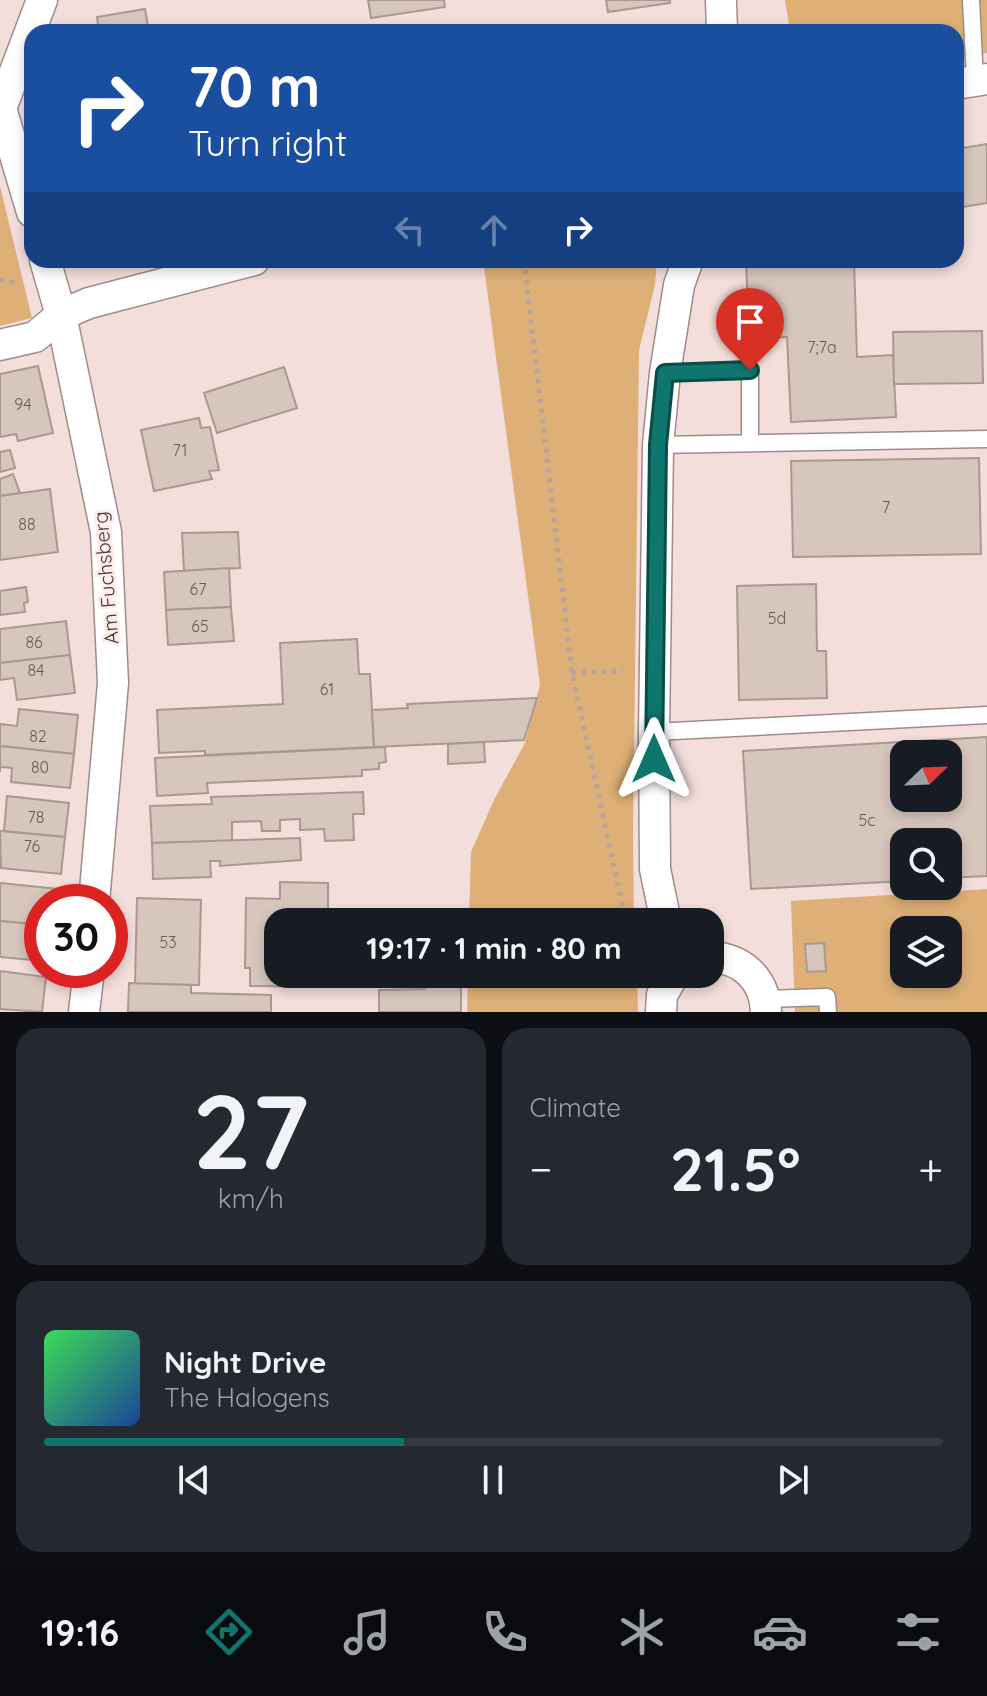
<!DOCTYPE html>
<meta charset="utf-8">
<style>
body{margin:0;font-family:Quicksand,sans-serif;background:#242831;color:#f1f3f6;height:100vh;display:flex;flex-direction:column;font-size:30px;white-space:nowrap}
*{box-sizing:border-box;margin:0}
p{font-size:26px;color:#9ea1a6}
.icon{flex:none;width:44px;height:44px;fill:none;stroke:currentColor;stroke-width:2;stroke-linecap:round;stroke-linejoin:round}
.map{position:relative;height:1012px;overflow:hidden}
.sheet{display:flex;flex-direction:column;gap:16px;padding:16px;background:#0d0f14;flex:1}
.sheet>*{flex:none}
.hud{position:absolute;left:24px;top:24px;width:940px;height:244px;border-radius:24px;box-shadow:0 4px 12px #0003;background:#1a4fa0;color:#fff;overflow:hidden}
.needle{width:52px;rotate:67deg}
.fabs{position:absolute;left:890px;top:740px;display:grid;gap:16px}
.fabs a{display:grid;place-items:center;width:72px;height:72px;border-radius:16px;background:#171b24;box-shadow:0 4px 12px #0003;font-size:40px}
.speed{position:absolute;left:24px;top:884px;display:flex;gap:16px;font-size:40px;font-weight:700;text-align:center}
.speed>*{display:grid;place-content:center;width:104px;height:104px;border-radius:50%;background:#171b24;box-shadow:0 4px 12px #0003;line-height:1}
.speed .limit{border:12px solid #d22;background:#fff;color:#111}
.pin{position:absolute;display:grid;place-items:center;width:68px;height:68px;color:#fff;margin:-82px -34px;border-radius:50% 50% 50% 0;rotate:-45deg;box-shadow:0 0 8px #0007}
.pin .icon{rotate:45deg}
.me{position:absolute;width:88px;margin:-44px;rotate:0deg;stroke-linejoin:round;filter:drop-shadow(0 0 6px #0008)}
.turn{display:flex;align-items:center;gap:28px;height:168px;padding:0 32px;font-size:36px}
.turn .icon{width:104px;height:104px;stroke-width:2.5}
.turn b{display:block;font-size:56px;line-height:68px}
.lanes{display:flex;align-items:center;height:76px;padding:0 32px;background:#0003;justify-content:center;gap:40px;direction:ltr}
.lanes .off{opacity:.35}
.big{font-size:60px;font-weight:700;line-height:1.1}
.sheet .widget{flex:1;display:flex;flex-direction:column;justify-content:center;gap:12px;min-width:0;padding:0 28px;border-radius:24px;background:#242831}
.sheet .dial{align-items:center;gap:0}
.dial b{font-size:104px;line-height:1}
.song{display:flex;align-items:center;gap:24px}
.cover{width:96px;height:96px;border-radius:12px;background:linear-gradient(135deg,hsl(130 70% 55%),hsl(220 70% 35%))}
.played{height:8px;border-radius:4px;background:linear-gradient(90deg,#0f766e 40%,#363941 40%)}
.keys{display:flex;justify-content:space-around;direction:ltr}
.heat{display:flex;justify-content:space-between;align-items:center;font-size:44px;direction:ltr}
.sheet .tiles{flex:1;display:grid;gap:16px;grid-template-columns:1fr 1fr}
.widget:last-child{grid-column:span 2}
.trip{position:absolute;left:264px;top:908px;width:460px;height:80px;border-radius:24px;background:#171b24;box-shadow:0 4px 12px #0003;font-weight:700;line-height:80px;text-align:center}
.menu{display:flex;height:128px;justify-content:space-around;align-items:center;background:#090b0e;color:#9ea1a6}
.menu .icon{width:56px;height:56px}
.menu .current{color:#0f766e}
.menu b{font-size:36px;color:#f1f3f6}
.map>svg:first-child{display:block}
.green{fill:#deb077;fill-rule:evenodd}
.building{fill:#d7c6bc;stroke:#aa9990;stroke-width:2;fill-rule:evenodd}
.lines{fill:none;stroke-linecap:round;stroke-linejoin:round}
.service-casing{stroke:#9f8c89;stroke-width:19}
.minor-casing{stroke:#9f8c89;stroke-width:33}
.path{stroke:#b5a4a2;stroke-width:5;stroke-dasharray:4 6;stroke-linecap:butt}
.service{stroke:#fff;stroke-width:16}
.minor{stroke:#fff;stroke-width:30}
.route-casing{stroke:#0a4d48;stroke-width:20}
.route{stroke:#0f766e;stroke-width:14}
.labels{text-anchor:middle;stroke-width:6;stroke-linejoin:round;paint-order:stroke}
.number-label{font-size:16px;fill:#655b58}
.street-label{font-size:20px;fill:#3f3736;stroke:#fdecea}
</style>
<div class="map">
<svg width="987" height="1012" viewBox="0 0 987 1012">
<rect width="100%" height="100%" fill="#f3dedb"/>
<g class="green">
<path d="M785 0H987V53L956 58V32H794L789 25Z"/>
<path d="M0 186 32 318 0 326Z"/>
<path d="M483 260H657L655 285 639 350 633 835 634 922H469L471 852 495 798 525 743 540 685Z"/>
<path d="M987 889V1012H795L791 901ZM904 930H948V974H904Z"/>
<path d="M468 974H637L638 1012H467Z"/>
</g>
<g class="building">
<path d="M368 0H444L445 7 371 18Z"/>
<path d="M606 0H670V3L608 12Z"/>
<path d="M145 9 149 32H99L97 17Z"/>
<path d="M987 144V203L956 208V149Z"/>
<path d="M746 260H854L857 357 893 355 896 417 791 422 787 337 749 338Z"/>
<path d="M982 331 983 383 894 384 893 332Z"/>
<path d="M38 366 53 433 18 441 16 434 0 437V374Z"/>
<path d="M284 367 297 408 217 433 204 393Z"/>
<path d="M199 418 201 428 210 427 219 470 209 471 212 479 154 491 141 430Z"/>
<path d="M10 450 15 468 0 472V452Z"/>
<path d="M979 458 981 554 793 557 791 461Z"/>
<path d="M13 474 20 493 0 496V479Z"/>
<path d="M50 489 58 552 0 560V496Z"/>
<path d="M238 532 240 568 184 571 182 533Z"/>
<path d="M229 568 231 607 166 610 164 572Z"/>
<path d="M816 584 817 651H826L827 698 739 700 737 586Z"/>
<path d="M26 587 28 602 24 603 25 612 0 615V591Z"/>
<path d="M231 607 234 641 168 645 166 610Z"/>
<path d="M66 621 70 655 0 663V629Z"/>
<path d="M357 639 359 674H370L374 747 205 755V751L159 753 157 710 283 704 280 643Z"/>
<path d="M70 655 75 693 17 700 14 678 0 680V663Z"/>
<path d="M537 698 524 740 374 747 372 710 408 708 407 704Z"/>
<path d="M19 709 78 715 74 754 0 746V724L17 726Z"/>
<path d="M987 737V876L948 878V842H904V881L751 889 743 751ZM904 754H948V798H904Z"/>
<path d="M484 742 485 762 448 764V744Z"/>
<path d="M0 746 74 754 70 788 11 782 12 768 0 767V772Z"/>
<path d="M385 747 386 762 379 763V769L362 770V776L207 783 208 793 157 796 155 758Z"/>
<path d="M363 792 364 814H353L354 840 325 841 324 829 300 830V819L280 820V831H262L261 821 232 822V841L152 843 150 806 212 804 211 797Z"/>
<path d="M7 796 69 803 65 837 4 831Z"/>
<path d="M0 831 65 837 61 874 1 868Z"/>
<path d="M300 838 301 860 220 866V861H210L211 877 153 879 152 843Z"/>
<path d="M280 882 328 883V922H278V974H327L326 987 250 986V968H245L246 898 280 899Z"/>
<path d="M0 883 58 889 57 902H42V925L0 921Z"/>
<path d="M137 898 201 900 199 985 135 984Z"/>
<path d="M0 921 42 925V961L0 957Z"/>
<path d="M824 943 826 971 807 972 805 944Z"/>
<path d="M0 971 46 977 42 1012 0 1009Z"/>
<path d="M129 983 191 985V993L271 995V1012H128Z"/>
<path d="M425 985H461V1012H379V990L425 989Z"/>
</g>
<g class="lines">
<defs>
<g id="service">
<path d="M971 0 975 81"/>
<path d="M665 373 750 370V443"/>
<path d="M658 445 987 439"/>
<path d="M654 732 987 715"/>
<path d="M766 999 827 997 828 1012"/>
</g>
<g id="minor">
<path d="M721 0 722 32"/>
<path d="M956 84 987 79"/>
<path d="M0 105 32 212"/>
<path d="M2 106 42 0"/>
<path d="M45 260 61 315 106 532 113 683 94 902"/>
<path d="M0 345 35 337 61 315 89 303 254 260"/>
<path d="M666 922 655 869 654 732 658 445 665 373 679 285 688 260"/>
<path d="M710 957C742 958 765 979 766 1012"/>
<path d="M84 1012 89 970"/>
<path d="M661 1012 662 995 674 974"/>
</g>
</defs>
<use href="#service" class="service-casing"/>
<use href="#minor" class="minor-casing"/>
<g class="path">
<path d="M524 260 572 673 626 922"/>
<path d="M0 280 15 283"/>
<path d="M572 673 623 671"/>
</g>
<use href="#service" class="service"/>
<use href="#minor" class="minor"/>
</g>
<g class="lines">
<defs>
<path id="route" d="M654 759 658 445 665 373 750 370"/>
</defs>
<use href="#route" class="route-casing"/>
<use href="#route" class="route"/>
</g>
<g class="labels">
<g class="number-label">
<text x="822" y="353">7;7a</text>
<text x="23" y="410">94</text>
<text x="180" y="456">71</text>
<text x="886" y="513">7</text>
<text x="27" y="530">88</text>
<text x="198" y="595">67</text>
<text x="777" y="624">5d</text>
<text x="200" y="632">65</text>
<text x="34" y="648">86</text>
<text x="36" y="676">84</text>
<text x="327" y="695">61</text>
<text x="38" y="742">82</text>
<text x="40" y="773">80</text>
<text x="36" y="823">78</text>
<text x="867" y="826">5c</text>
<text x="32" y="852">76</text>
<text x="168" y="948">53</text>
</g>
<g class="street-label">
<text transform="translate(106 578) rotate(-95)" y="7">Am Fuchsberg</text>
</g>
</g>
</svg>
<div class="fabs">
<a><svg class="needle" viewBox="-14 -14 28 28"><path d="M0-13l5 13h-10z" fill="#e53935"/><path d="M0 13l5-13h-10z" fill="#9ea1a6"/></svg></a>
<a><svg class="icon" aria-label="search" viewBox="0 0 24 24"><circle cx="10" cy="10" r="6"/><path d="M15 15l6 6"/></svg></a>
<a><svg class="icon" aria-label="layers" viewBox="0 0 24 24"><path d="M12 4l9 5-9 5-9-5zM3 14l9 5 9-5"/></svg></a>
</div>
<div class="speed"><div class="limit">30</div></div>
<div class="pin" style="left:750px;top:370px;background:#d93025"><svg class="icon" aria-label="arrive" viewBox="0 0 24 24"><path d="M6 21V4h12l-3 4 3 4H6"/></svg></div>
<svg class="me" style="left:654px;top:759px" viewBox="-20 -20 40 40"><path d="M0-17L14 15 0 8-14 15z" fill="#0f766e" stroke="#fff" stroke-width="4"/></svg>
<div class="trip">19:17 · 1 min · 80 m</div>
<div class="hud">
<div class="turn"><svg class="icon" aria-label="right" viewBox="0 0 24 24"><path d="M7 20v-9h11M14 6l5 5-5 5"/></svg><div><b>70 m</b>Turn right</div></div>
<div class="lanes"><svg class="icon off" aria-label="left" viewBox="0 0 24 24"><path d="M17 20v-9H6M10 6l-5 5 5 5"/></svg><svg class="icon off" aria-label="ahead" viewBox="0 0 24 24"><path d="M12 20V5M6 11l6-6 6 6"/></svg><svg class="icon" aria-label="right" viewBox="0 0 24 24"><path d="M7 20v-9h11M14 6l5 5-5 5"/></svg></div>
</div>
</div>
<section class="sheet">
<div class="tiles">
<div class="widget dial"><b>27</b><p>km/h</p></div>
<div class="widget"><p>Climate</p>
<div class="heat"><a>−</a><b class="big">21.5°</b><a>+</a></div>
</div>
<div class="widget">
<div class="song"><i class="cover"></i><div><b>Night Drive</b><p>The Halogens</p></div></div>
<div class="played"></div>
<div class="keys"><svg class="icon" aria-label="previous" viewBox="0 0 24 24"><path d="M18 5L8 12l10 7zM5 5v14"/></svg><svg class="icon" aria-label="pause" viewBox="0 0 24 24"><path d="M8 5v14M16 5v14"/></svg><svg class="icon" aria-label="next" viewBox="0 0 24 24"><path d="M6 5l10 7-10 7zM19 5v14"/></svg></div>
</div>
</div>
</section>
<nav class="menu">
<b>19:16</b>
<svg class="icon current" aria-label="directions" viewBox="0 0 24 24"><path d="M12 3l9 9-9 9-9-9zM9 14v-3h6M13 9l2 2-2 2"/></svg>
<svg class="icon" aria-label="music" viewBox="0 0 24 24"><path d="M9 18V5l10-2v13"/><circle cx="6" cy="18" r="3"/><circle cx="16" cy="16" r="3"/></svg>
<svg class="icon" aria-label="phone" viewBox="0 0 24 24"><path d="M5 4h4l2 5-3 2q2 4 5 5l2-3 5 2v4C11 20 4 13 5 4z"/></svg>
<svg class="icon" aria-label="climate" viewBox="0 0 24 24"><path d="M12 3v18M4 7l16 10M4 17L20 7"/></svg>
<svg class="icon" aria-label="car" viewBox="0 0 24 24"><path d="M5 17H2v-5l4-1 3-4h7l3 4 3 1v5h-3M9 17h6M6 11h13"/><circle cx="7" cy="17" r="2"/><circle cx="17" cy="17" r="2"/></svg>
<svg class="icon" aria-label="filters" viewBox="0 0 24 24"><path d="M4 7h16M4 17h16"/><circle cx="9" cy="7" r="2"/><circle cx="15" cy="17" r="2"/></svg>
</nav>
